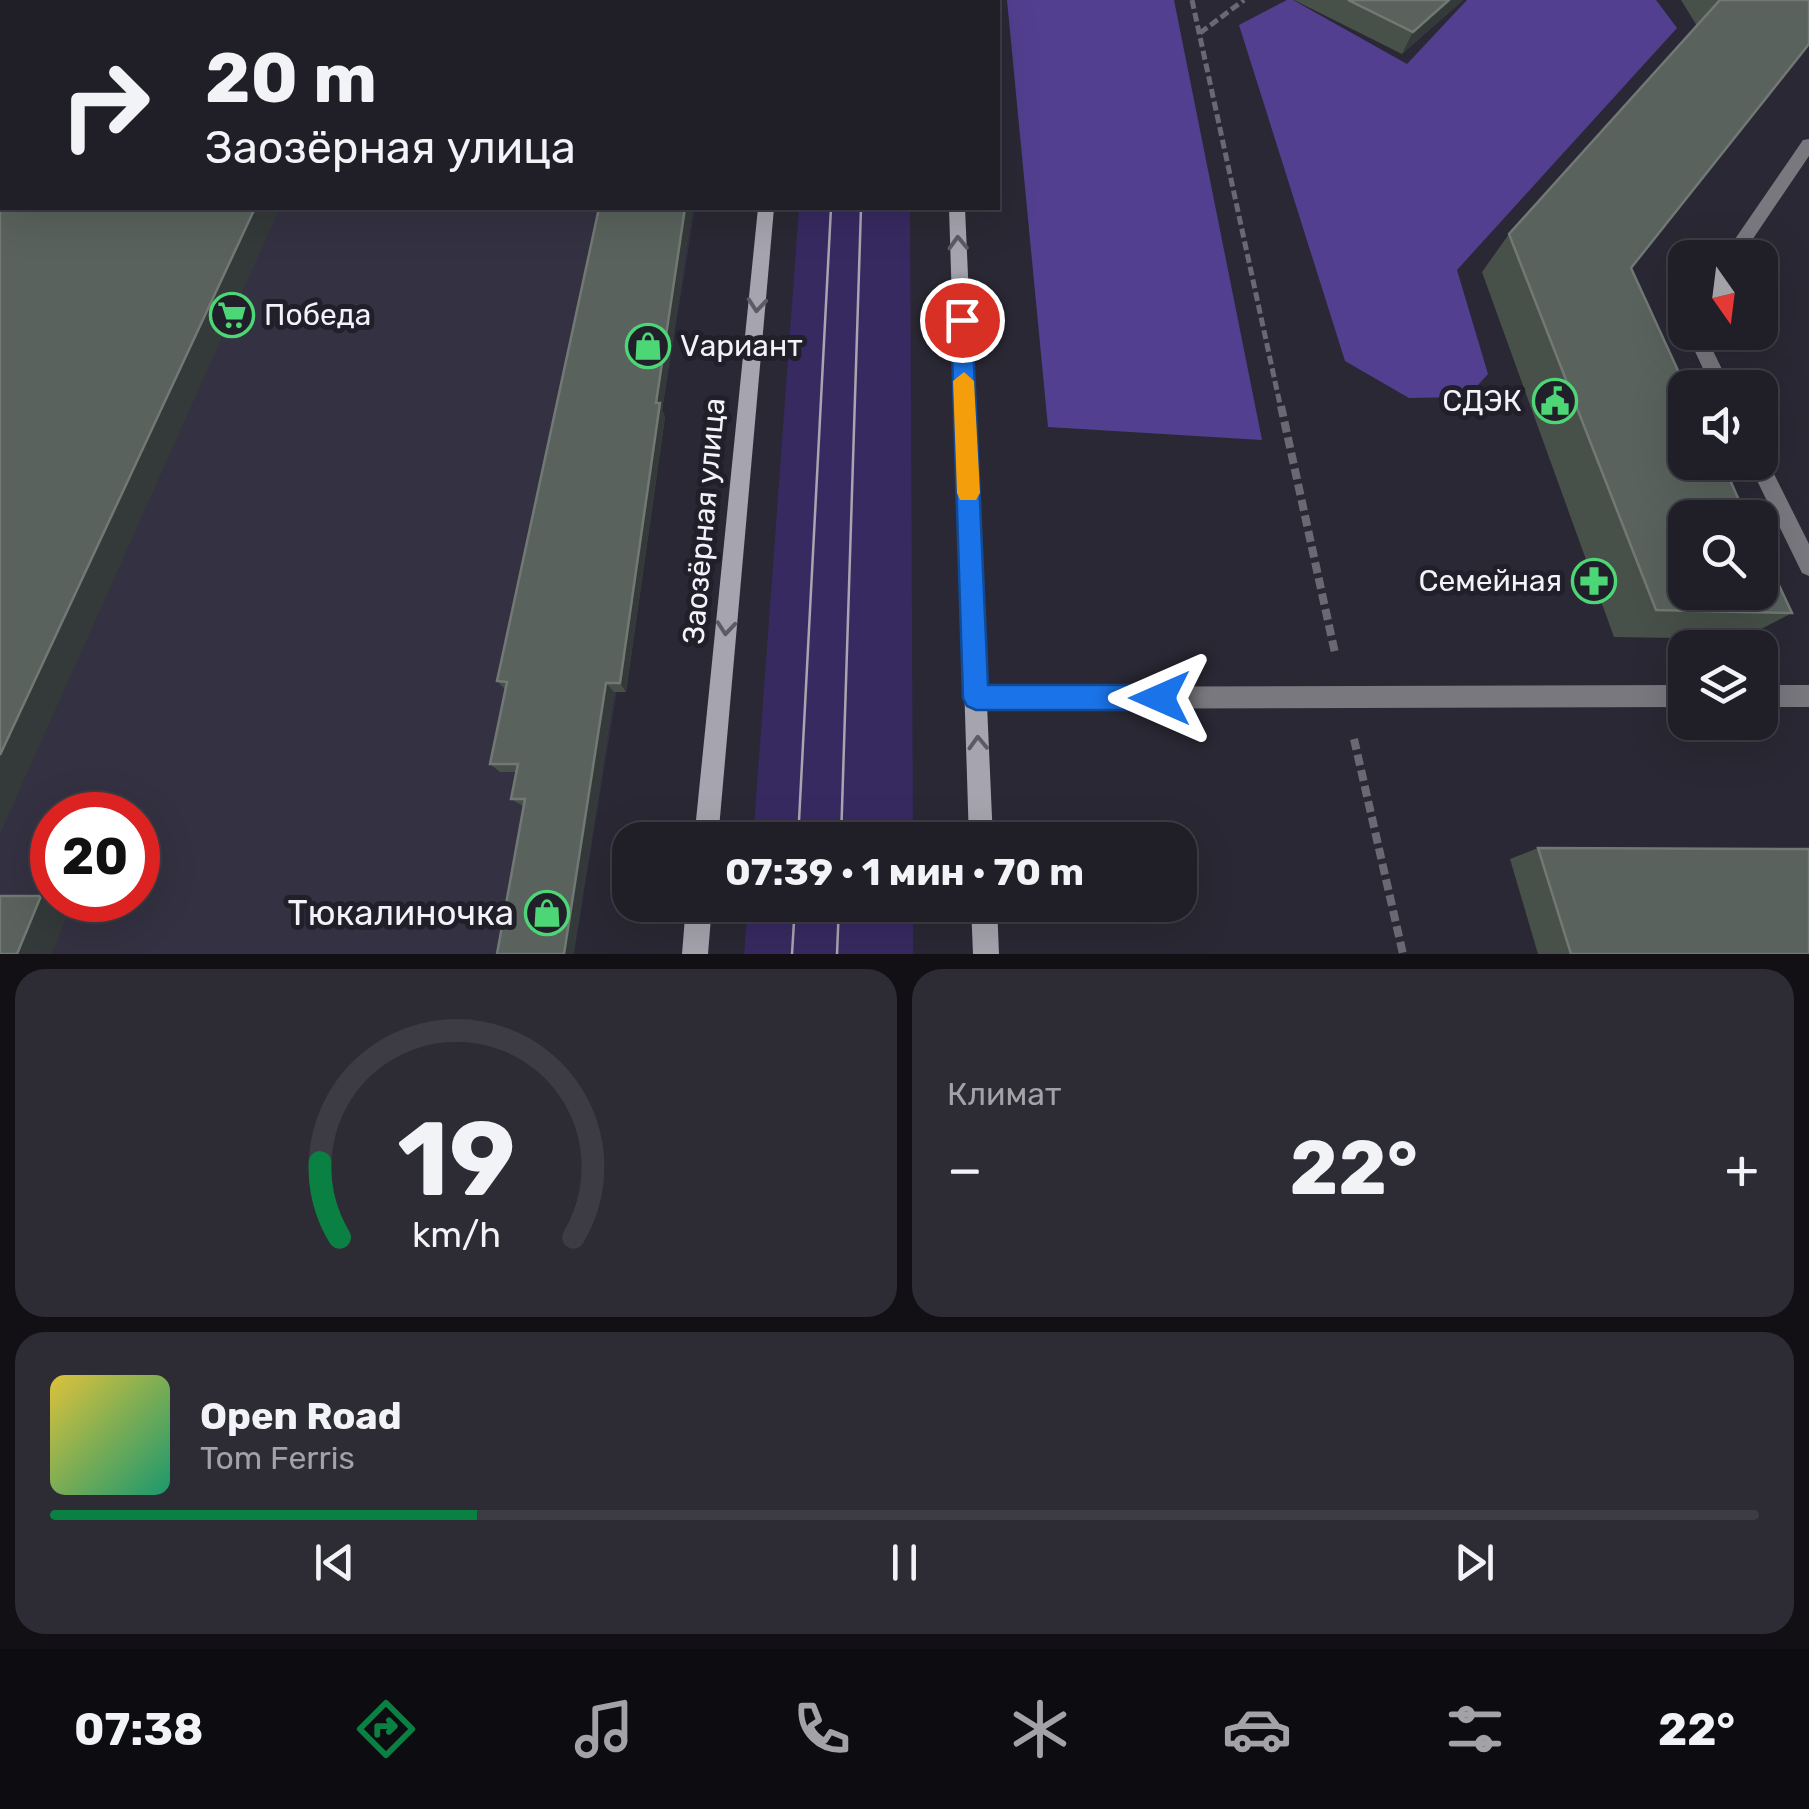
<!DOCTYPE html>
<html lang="ru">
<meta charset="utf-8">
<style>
body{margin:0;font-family:Rubik,sans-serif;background:#2d2b33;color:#f1f3f6;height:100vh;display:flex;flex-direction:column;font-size:38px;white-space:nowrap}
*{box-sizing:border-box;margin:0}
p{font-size:32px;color:#a2a2a7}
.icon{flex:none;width:55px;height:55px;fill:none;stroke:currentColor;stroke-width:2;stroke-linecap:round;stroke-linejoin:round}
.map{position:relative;height:954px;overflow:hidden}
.drawer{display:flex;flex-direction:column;gap:15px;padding:15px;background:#121015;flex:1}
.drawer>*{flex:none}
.top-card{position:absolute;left:0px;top:0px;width:1000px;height:210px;box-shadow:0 10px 40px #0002,0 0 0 2px #3d3c44;background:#201e27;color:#f1f3f6;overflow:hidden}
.needle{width:65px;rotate:166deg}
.controls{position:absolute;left:1668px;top:240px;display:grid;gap:20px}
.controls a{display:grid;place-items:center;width:110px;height:110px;border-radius:20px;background:#201e27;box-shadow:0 10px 40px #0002,0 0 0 2px #3d3c44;font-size:50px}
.speed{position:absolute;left:30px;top:792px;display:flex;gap:20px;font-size:50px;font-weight:700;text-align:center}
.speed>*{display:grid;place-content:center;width:130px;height:130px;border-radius:50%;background:#201e27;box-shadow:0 10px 40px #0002,0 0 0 2px #3d3c44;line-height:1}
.speed .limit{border:15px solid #d22;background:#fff;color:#111}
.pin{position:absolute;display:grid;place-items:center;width:85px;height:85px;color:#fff;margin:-42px;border:5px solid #fff;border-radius:50%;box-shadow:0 2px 10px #0007}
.me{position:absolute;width:110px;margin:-55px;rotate:270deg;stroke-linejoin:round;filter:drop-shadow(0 0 8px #0008)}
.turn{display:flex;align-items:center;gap:35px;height:210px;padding:0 40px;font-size:45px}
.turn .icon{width:130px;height:130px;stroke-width:2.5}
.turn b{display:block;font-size:70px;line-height:85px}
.big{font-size:75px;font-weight:700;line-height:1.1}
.drawer .card{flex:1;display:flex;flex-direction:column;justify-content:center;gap:15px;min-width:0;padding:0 35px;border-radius:30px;background:#2d2b33}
.drawer .dial{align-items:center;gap:0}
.dial svg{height:260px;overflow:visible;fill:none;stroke:#3d3c44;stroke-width:7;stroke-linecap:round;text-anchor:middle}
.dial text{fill:#f1f3f6;stroke:none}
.song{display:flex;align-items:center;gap:30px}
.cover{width:120px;height:120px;border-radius:15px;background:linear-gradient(135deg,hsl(50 70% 55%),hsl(160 70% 35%))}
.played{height:10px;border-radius:5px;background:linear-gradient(90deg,#0b8043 25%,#3d3c44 25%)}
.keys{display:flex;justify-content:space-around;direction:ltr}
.heat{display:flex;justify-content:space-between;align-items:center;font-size:55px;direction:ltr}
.drawer .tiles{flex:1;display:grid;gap:15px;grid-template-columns:1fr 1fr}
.card:last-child{grid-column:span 2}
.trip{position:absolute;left:612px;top:822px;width:585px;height:100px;border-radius:30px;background:#201e27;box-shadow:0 10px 40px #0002,0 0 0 2px #3d3c44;font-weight:700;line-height:100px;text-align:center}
.tabs{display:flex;height:160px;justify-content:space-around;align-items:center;background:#0d0c10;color:#a2a2a7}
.tabs .icon{width:70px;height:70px}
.tabs .current{color:#0b8043}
.tabs b{font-size:45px;color:#f1f3f6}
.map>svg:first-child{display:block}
.built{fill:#343142;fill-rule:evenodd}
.green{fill:#372a61}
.forest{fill:#523f8f}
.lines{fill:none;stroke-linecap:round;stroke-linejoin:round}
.path-far1{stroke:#6a6973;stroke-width:5;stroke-dasharray:9 4;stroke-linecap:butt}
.path{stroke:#6a6973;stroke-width:8;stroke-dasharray:11 5;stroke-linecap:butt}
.service{fill:#79787e;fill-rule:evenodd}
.secondary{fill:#a6a4ae;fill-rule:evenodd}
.tram{stroke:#a8a6b0;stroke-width:2.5}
.wall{fill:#475149}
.shaded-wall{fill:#343939}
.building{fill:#59625c;stroke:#727975;stroke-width:2.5}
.oneway{stroke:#5c5b65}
.route{fill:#1a73e8;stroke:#114b97;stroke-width:2.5}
.slow{fill:#f59e0b}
.labels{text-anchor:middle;stroke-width:10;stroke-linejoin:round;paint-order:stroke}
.poi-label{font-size:30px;fill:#f3f2fa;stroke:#201f2a;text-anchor:start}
.street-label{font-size:30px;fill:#f3f2fa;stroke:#201f2a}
.near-poi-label{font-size:35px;fill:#f3f2fa;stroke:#201f2a;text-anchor:end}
</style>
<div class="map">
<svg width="1809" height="954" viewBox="0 0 1809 954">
<rect width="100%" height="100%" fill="#2a2834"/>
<path class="built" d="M0 0H700L2 2V208H695L574 954H0ZM52 815H138V900H52Z"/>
<g class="green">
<path d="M799 208H910L913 840H753Z"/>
<path d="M748 905H913V954H744Z"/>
</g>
<g class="forest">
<path d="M1007 0H1174L1262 440 1048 427Z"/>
<path d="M1287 0H1293L1407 64 1467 0H1656L1677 28 1457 270 1488 374 1467 397 1409 398 1345 361 1239 25Z"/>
</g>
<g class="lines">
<g class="path-far1">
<path d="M1192 0 1281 409"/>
<path d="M1200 33 1244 0"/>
</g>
<g class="path">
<path d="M1281 406 1335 653"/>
<path d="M1354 739 1403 954"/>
</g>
<g class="service">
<path d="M1809 139V156L1740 258H1722L1803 140Z"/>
<path d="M1686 332H1704L1731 388H1712Z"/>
<path d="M1760 454 1765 456 1809 544V576L1802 573 1748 462H1760Z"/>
<path d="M1685 685V707L976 709 968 706 965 698 968 690 976 687Z"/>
<rect x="1760" y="685" width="49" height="22"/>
</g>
<g class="secondary">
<rect x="779" y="0" width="14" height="2"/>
<rect x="942" y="0" width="14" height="2"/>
<path d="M758 208H774L718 840H694Z"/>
<path d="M949 208H965L993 840H969Z"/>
<path d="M686 905H712L708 954H682Z"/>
<path d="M971 905H997L999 954H973Z"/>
</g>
<g class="tram">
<path d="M798 840 831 208"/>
<path d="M841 840 861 208"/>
<path d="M792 954 795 905"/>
<path d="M837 954 839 905"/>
</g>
</g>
<g class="wall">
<path d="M1294 0H1463L1402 54Z"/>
<path d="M1681 0H1809L1631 268 1792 613 1742 639 1614 637 1482 272 1509 234 1697 26Z"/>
<path d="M599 208H692L662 410 665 417 626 692H614L573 954H497L523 806 511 799 517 772H500L490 764 506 690 497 681Z"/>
<path d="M1538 848 1809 954H1538L1510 859Z"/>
</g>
<g class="shaded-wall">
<path d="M351 0H373L371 2H350Z"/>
<path d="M1449 0H1463L1402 54 1413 32Z"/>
<path d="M255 208H280L0 834V755Z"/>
<path d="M685 208H692L662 410 665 417 626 692 620 683 656 403Z"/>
<path d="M606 683 614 692 573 954H564Z"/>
<path d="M41 896 52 898V900L72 903 52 954H17Z"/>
</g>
<g class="building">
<path d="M65 0H351L350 2H63Z"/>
<rect x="644" y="0" width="72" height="2"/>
<path d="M1348 0H1449L1413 32Z"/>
<path d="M1720 0H1809V44L1631 268 1686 388H1685V462H1722L1747 518H1685V592H1760V545L1792 613 1656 610 1509 234Z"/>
<path d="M2 88V208H255L0 755V92Z"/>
<path d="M599 208H685L656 403H660L620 683H606L564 954H497L525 799H511L518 764H490L507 682 497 681Z"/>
<path d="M1538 848 1809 849V954H1571Z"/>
<path d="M0 896H41L17 954H0Z"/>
</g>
<defs><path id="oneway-chevron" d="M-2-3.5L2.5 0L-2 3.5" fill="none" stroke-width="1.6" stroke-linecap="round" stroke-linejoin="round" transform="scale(2.5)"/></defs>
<g class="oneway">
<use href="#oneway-chevron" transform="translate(958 243) rotate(-92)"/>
<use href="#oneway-chevron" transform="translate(757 305) rotate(95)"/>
<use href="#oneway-chevron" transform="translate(726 628) rotate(95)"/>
<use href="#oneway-chevron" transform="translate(978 743) rotate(-92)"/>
</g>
<path class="route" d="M962 312 972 320 988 685H1160L1170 689 1173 698 1170 706 1160 710H976L967 706 963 698 951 320Z"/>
<path class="slow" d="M964 372 974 381 980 493 976 500H960L957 493 953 381Z"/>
<defs>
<symbol id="supermarket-ring" viewBox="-11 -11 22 22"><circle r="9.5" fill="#201f2a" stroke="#4dd676" stroke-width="1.5"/><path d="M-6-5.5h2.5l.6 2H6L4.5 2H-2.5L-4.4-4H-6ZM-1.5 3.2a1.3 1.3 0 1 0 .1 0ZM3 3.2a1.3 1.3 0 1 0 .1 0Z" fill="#4dd676"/></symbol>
<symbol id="shop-ring" viewBox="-11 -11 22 22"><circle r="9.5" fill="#201f2a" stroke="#4dd676" stroke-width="1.5"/><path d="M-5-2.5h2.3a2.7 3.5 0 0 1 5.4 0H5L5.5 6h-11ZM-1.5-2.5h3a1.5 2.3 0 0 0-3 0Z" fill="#4dd676"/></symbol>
<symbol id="civic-ring" viewBox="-11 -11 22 22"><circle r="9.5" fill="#201f2a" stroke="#4dd676" stroke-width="1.5"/><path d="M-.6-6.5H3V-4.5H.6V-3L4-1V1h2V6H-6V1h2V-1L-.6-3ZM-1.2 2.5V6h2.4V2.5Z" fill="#4dd676"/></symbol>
<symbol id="pharmacy-ring" viewBox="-11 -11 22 22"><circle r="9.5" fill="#201f2a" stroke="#4dd676" stroke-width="1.5"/><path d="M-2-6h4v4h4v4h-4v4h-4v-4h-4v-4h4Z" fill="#4dd676"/></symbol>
</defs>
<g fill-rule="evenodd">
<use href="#supermarket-ring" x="207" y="290" width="50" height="50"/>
<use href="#shop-ring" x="623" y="321" width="50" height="50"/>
<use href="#civic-ring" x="1530" y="376" width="50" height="50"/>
<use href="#pharmacy-ring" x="1569" y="556" width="50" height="50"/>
<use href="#shop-ring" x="522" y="888" width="50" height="50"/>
</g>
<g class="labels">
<g class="poi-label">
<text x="264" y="325">Победа</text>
<text x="680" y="356">Vариант</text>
<text x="1522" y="411" text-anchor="end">СДЭК</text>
<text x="1562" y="591" text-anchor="end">Семейная</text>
</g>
<g class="street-label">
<text transform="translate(704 521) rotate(-85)" y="10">Заозёрная улица</text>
</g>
<g class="near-poi-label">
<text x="514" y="925">Тюкалиночка</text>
</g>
</g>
</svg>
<div class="controls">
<a><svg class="needle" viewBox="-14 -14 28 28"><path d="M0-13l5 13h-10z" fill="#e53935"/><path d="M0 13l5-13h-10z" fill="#a2a2a7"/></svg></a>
<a><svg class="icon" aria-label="sound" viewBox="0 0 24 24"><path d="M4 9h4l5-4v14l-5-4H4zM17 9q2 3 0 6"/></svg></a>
<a><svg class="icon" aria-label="search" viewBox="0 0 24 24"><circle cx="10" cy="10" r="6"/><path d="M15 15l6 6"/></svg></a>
<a><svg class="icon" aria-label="layers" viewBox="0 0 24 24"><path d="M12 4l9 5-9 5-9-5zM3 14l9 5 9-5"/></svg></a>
</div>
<div class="speed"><div class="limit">20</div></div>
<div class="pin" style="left:962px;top:320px;background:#d93025"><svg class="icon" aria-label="arrive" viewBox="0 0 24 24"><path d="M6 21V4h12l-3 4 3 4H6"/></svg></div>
<svg class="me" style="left:1160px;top:698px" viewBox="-20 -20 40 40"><path d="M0-17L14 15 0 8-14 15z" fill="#1a73e8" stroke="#fff" stroke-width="4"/></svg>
<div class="trip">07:39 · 1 мин · 70 m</div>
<div class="top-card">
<div class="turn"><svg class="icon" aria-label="right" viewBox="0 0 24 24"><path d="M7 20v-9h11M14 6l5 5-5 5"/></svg><div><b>20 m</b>Заозёрная улица</div></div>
</div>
</div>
<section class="drawer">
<div class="tiles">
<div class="card dial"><svg viewBox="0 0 100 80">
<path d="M14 69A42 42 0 1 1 86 69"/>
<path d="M14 69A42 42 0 0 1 8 46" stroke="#0b8043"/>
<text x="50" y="56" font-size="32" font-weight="700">19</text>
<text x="50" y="72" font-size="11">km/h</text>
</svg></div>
<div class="card"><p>Климат</p>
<div class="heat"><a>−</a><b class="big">22°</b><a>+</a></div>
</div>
<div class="card">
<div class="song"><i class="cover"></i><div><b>Open Road</b><p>Tom Ferris</p></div></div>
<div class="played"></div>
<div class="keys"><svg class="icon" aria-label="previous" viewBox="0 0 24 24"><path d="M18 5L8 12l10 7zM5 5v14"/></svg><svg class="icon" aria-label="pause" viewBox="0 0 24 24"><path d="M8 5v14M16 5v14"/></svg><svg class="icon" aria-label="next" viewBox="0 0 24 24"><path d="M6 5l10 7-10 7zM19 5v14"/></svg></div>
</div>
</div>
</section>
<nav class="tabs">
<b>07:38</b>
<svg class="icon current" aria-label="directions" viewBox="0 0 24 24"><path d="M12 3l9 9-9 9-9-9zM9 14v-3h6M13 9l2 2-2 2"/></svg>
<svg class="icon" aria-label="music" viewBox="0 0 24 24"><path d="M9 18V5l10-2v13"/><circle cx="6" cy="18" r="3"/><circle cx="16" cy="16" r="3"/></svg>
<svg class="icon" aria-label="phone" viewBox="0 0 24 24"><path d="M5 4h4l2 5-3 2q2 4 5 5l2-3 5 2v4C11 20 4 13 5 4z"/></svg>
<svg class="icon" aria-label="climate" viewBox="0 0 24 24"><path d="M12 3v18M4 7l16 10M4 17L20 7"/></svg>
<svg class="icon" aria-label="car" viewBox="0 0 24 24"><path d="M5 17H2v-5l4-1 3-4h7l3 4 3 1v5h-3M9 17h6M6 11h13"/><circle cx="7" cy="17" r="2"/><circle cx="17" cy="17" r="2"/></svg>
<svg class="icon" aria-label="filters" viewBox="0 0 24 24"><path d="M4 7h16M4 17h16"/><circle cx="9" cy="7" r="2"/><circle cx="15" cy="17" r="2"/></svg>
<b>22°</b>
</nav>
